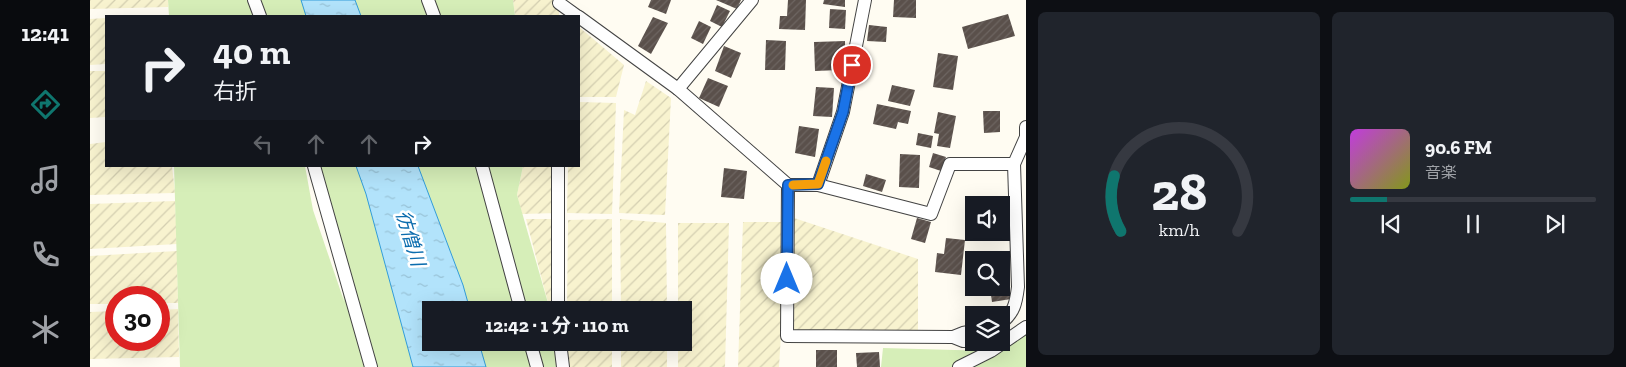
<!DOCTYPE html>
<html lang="ja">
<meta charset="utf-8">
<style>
body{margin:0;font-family:"Zilla Slab","Noto Sans JP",serif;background:#20242c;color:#f1f3f6;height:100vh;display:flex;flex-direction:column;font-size:19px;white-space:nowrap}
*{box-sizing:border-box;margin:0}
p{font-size:16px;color:#9ea1a6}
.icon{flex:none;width:28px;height:28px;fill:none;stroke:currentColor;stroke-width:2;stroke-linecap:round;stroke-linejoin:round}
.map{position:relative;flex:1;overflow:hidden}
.side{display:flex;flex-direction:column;gap:12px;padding:12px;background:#0d0f14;width:600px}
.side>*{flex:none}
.banner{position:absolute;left:15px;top:15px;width:475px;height:152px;border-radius:0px;box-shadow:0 5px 20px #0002;background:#171b24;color:#f1f3f6;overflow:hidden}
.controls{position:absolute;left:875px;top:196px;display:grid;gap:10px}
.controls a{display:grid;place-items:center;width:45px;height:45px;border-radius:0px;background:#171b24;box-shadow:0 5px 20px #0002;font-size:25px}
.speed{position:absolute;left:15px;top:286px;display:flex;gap:10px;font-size:25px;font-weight:700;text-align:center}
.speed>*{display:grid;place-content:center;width:65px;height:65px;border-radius:50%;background:#171b24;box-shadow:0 5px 20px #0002;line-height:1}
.speed .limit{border:8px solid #d22;background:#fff;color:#111}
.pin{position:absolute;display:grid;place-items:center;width:42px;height:42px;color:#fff;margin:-21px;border:2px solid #fff;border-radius:50%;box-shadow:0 1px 5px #0007}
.me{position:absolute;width:55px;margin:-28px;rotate:0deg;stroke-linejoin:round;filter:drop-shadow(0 0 4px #0008)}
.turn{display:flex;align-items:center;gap:18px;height:105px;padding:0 25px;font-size:22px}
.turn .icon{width:65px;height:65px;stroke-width:2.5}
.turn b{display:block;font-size:35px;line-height:42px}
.lanes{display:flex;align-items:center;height:48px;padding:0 25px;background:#0003;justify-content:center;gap:25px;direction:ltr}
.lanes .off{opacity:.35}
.side .tile{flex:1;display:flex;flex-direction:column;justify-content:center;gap:8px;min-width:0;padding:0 18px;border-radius:8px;background:#20242c}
.side .dial{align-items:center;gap:0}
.dial svg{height:130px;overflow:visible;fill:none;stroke:#363941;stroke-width:7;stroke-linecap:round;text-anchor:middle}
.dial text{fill:#f1f3f6;stroke:none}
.song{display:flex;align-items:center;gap:15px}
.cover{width:60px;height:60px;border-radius:8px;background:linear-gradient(135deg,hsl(290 70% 55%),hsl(70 70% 35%))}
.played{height:5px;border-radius:2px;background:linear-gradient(90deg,#0f766e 15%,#363941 15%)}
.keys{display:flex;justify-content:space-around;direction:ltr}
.side .tiles{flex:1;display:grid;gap:12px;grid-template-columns:repeat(2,1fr)}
.trip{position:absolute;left:332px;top:301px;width:270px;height:50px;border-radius:0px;background:#171b24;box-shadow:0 5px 20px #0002;font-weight:700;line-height:50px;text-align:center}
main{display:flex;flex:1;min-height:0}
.menu{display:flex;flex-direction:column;width:90px;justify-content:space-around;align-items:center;background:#090b0e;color:#9ea1a6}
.menu .icon{width:35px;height:35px}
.menu .active{color:#0f766e}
.menu b{font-size:22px;color:#f1f3f6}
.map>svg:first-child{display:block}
.farmland{fill:url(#farmland-furrows)}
.grass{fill:#d6eeb8}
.water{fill:url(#water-ripples);stroke:#329cd9}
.building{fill:url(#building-hatch)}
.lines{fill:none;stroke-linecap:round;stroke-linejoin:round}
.street-casing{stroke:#434343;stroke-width:14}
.street{stroke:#fff;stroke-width:12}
.route-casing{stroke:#114b97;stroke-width:12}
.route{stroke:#1a73e8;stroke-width:9}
.slow{stroke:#f59e0b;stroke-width:9}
.labels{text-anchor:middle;stroke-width:5;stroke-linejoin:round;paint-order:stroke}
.water-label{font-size:19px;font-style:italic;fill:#0c6dae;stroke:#fff}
</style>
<main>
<nav class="menu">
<b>12:41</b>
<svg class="icon active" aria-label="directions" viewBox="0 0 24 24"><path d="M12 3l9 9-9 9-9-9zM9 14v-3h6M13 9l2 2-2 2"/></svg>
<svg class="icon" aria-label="music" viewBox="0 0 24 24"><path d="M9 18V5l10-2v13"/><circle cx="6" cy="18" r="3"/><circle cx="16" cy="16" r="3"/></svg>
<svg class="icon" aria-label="phone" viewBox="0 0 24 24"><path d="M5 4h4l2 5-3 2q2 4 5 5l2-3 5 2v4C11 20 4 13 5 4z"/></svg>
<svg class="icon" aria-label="climate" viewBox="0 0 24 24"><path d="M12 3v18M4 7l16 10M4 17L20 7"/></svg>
</nav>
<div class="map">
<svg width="936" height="367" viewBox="0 0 936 367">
<defs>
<pattern id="farmland-furrows" width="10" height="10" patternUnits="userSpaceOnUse" patternTransform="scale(1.25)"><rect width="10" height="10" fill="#f8f3cf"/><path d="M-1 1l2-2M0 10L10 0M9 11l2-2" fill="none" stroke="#d4cfb1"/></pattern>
<pattern id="water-ripples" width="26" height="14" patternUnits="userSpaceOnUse" patternTransform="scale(1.25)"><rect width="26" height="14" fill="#b2e3fb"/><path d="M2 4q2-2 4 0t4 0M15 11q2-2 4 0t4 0" fill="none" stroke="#98c2d6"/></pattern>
<pattern id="building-hatch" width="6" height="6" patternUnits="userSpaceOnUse" patternTransform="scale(1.25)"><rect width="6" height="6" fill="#5a504b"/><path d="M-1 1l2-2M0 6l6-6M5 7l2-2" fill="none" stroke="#6d6561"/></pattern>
</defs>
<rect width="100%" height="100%" fill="#fffcf2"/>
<g class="farmland">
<path d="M0 0H78V7L0 9Z"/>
<path d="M423 0H469V16H425Z"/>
<path d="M16 18V64L0 65V19Z"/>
<path d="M489 27 534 65 526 97H489Z"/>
<path d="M0 71H16V117L0 118Z"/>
<path d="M556 81 581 98 575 215 529 213 534 110 545 115Z"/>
<path d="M489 102 526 103 522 214 477 213 478 166H489Z"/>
<path d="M16 142V166H82L85 193 0 195V144Z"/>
<path d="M433 166H468V213L432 214 427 195Z"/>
<path d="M85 201 87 244 0 249V204Z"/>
<path d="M698 216 828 259V337L697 336V236L689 367H648L653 222H697Z"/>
<path d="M436 219H468L462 310H460Z"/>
<path d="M522 219V310H477L478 220Z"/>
<path d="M530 219 576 223 577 310H531Z"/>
<path d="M588 223H639L635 367H588V343L594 342V310H588Z"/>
<path d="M87 251 88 303H69V298H26V304H0V256Z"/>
<path d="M88 309 89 357 0 359V312L26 311V340H69V310Z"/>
<path d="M477 343H522V367H479Z"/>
<rect x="531" y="343" width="46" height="24"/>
</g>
<g class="grass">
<path d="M78 0H423L425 16H79Z"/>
<path d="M84 166H215L223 210 254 301 247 248 219 166H433L427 195 460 310H341V342L467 343 471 367H90Z"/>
<path d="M936 324V367H791L793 348 901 351Z"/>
</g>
<g class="water">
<path d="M211 0H265L271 16H216Z"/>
<path d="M266 166H328L373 285 380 310H341V342L389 343 396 367H323L276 194Z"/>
</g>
<g class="building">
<path d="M561 0H581L576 14 558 7Z"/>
<path d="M626 0H651L647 9Z"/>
<path d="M698 0H716L715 30 689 29 690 16H697Z"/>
<path d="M734 0H755V7L733 4Z"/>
<path d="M804 0H826V18L803 17Z"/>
<path d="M627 5 640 11 632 27 620 21Z"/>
<path d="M740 9 756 10 755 29 739 28Z"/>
<path d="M918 14 925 36 878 49 872 27Z"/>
<path d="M563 17 578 23 561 54 548 46Z"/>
<path d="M609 21 621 27 613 44 601 38Z"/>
<path d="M779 25 797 27 796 42 777 41Z"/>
<path d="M676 40 696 41 695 70H675Z"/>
<path d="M755 41V56H750V70L725 71 724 42Z"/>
<path d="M634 46 651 53 641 78 625 71Z"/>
<path d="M848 53 868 56 863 90 843 87Z"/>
<path d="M618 78 638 86 629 107 609 98Z"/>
<path d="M802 85 825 90 820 106 798 101Z"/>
<path d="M726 87 744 88 742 117 723 116Z"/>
<path d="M787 104 821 111 818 124 808 122 806 129 783 124Z"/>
<path d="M893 111H910V132L894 133Z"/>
<path d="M848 112 866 116 860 148 847 146 849 134 844 133Z"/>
<path d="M709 126 729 129 725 157 705 153Z"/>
<path d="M828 133 843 136 841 148 826 145Z"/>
<path d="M843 153 856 157 851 171 839 167Z"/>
<path d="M810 154 830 155 829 188 809 187Z"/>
<path d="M634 168 657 171 654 199 631 197Z"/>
<path d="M776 174 796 180 792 192 773 186Z"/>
<path d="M827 218 841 222 835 243 821 239Z"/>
<path d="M856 238 875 240 871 275 845 272 847 253 854 254Z"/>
<path d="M918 277 921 299 902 302 900 288H911V278Z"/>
<path d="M907 306 909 315H884V321H879L877 310Z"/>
<rect x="726" y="350" width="21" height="17"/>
<path d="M789 352 790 367H767L766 353Z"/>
</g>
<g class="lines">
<defs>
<g id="street">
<path d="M164 0 170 16"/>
<path d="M338 0 344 16"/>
<path d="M469 3 487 16"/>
<path d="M489 17 588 89 698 185 697 336 863 337 873 333 884 331"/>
<path d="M588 89 662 0"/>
<path d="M224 166 281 367"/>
<path d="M392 166 431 310"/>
<path d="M698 185H728L841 214 860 164H924L936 137V127"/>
<path d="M728 185 753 112 775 0"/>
<path d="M468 310V166"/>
<path d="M911 323C924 313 926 303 928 287L924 164"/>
<path d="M863 337 873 341H884"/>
<path d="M440 342 447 367"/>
<path d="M470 342 473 367"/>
<path d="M869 367 901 351 936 327"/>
</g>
</defs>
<use href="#street" class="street-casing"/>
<use href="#street" class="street"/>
</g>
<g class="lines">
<defs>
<path id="route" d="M697 279 698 185 728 184 753 112 762 65"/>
</defs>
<use href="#route" class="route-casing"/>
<use href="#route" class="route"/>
<path class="slow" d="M703 185 728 184 736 161"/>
</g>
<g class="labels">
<g class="water-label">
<text transform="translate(321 238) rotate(73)" y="7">彷僧川</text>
</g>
</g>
</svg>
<div class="controls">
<a><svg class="icon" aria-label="sound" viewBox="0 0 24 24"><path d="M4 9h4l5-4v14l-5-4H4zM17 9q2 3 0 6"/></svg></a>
<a><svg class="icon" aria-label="search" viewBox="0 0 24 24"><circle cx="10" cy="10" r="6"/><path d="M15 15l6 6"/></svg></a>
<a><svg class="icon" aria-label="layers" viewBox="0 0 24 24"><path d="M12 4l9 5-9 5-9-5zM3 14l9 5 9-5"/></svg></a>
</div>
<div class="speed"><div class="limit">30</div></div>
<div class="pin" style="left:762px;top:65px;background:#d93025"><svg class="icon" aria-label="arrive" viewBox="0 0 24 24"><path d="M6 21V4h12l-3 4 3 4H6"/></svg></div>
<svg class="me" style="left:697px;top:279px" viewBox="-20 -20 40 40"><circle r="19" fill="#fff"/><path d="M0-13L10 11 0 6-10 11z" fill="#1a73e8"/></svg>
<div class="trip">12:42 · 1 分 · 110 m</div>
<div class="banner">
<div class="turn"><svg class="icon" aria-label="right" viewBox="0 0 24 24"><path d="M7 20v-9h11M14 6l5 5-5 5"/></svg><div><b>40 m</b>右折</div></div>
<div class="lanes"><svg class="icon off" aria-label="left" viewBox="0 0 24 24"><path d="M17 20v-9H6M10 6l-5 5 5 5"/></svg><svg class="icon off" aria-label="ahead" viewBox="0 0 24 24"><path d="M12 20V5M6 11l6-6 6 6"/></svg><svg class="icon off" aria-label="ahead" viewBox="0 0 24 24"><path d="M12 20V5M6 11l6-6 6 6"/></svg><svg class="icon" aria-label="right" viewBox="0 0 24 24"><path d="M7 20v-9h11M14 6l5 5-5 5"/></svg></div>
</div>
</div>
<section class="side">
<div class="tiles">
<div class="tile dial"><svg viewBox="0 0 100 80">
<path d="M14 69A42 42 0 1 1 86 69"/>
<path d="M14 69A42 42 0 0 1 10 35" stroke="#0f766e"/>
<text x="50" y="56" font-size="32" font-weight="700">28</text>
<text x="50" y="72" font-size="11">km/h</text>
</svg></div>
<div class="tile">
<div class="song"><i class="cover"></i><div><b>90.6 FM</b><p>音楽</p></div></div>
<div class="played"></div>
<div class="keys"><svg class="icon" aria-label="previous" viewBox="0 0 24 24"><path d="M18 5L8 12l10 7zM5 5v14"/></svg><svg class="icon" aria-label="pause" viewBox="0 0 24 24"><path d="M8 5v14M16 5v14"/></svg><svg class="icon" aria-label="next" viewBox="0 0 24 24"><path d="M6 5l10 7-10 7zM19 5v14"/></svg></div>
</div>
</div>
</section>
</main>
